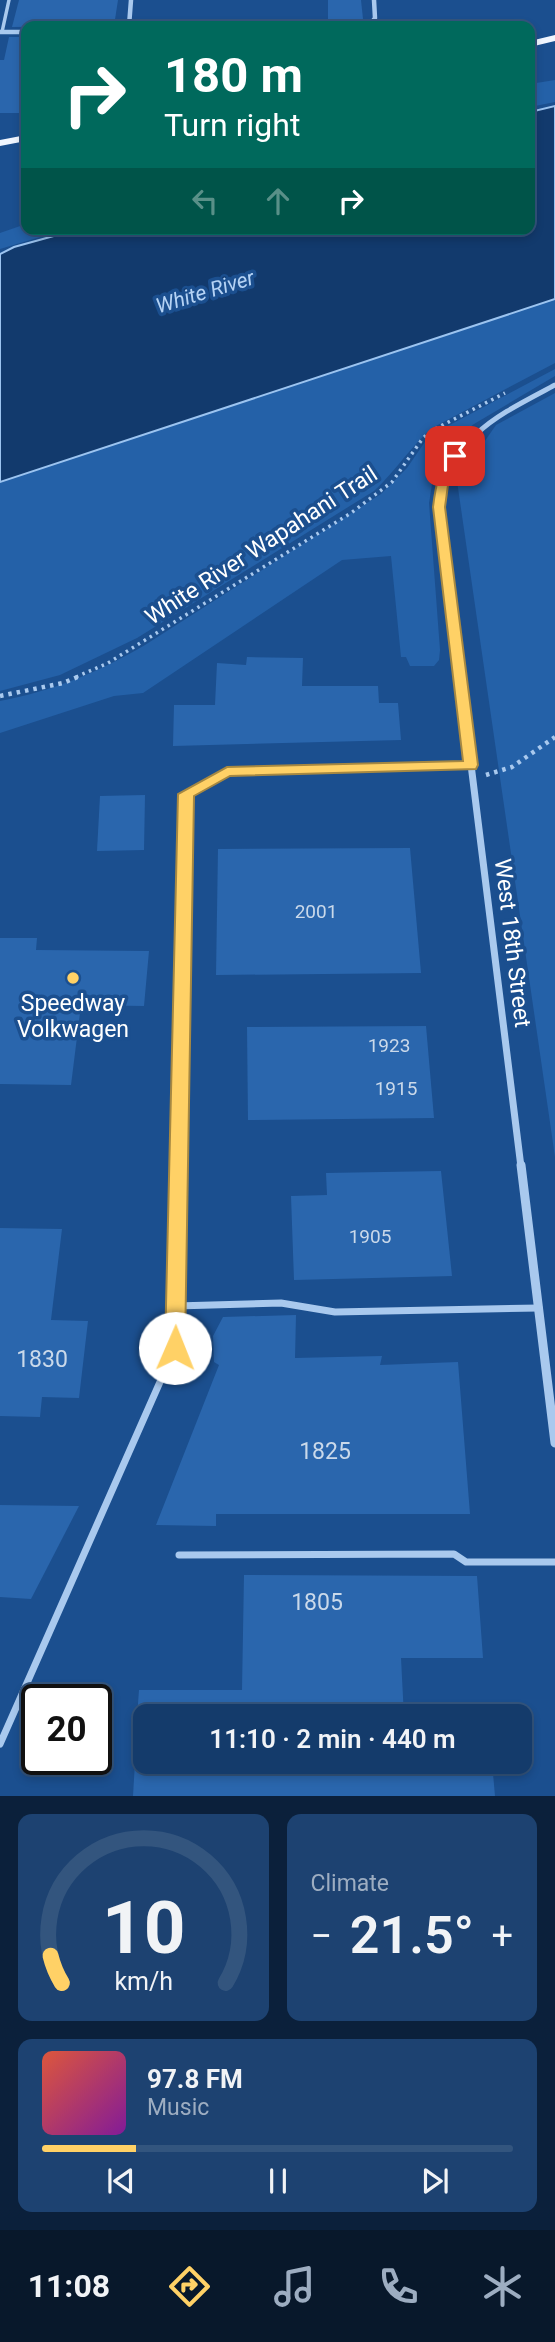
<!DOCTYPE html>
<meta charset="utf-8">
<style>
body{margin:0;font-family:Roboto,sans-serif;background:#1d4271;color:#f1f3f6;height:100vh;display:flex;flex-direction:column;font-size:26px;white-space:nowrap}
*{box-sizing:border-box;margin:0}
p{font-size:23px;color:#9dadc1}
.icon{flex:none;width:38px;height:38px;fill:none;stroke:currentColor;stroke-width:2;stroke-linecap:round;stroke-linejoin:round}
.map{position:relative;height:1796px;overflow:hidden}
.sheet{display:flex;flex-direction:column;gap:18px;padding:18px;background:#0b203b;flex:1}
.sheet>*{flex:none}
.hud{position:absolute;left:21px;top:21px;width:514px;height:214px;border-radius:14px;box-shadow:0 4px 10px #0003,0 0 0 2px #33557e;background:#00695c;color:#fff;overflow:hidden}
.speed{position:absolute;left:21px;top:1684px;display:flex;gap:14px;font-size:35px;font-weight:700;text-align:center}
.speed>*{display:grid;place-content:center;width:91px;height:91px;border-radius:50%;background:#143b6b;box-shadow:0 4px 10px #0003,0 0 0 2px #33557e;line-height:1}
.speed .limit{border:4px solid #111;border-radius:10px;background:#fff;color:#111}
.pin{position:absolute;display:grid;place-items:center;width:60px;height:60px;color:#fff;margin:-30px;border-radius:14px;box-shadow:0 4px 10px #0006}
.me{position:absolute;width:77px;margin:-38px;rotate:1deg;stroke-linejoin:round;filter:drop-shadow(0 0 5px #0008)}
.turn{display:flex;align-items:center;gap:24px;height:147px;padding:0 28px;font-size:32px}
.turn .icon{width:91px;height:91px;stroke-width:2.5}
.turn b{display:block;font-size:49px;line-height:60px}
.lanes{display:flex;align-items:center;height:66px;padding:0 28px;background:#0003;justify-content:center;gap:35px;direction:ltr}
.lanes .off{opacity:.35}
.big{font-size:52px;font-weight:600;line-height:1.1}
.sheet .card{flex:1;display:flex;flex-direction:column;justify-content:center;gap:10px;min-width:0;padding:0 24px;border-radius:14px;background:#1d4271}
.sheet .dial{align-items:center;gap:0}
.dial svg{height:182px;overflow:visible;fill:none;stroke:#33557e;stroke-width:7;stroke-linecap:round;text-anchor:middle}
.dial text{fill:#f1f3f6;stroke:none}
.song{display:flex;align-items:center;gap:21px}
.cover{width:84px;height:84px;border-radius:10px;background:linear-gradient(135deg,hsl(10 70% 55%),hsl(290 70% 35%))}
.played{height:7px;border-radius:4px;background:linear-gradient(90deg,#ffd166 20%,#33557e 20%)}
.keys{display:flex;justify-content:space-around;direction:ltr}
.heat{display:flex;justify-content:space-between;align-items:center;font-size:38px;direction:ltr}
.sheet .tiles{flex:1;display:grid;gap:18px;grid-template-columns:1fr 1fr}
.card:last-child{grid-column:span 2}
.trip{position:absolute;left:133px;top:1704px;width:399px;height:70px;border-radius:14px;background:#143b6b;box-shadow:0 4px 10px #0003,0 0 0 2px #33557e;font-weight:600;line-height:70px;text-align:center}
.tabs{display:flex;height:112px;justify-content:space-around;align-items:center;background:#08182b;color:#9dadc1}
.tabs .icon{width:49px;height:49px}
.tabs .on{color:#ffd166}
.tabs b{font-size:32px;color:#f1f3f6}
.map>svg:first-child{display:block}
.green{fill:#2461a8}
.water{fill:#123a6d;stroke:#9cc4f0;stroke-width:2}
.building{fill:#2a66ad}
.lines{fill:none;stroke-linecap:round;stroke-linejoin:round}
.path-far1{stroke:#a9c9ee;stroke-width:3.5;stroke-dasharray:2.5 4.5;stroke-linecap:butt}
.path{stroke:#a9c9ee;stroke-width:4.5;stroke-dasharray:3.5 5;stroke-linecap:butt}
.service-far2{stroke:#a9c9ee;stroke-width:3.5}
.service-far1{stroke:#a9c9ee;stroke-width:5}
.service{stroke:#a9c9ee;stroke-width:7}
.minor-far3{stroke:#a9c9ee;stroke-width:4.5}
.minor-far2{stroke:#a9c9ee;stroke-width:5}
.minor-far1{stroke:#a9c9ee;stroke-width:7}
.minor{stroke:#a9c9ee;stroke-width:9}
.primary{fill:#f0f6ff;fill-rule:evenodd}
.route{fill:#ffd166;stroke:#a68842;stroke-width:2}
.poi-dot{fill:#ffd166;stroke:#1b4f8f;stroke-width:2.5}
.labels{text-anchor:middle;stroke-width:7;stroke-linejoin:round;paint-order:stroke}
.number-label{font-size:19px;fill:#cad9ea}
.far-water-label{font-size:21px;font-style:italic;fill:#b5d3f5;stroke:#1b4f8f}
.street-label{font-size:23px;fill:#fff;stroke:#1b4f8f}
.poi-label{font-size:23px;fill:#fff;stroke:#1b4f8f}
.near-number-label{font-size:23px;fill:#cad9ea}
</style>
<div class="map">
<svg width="555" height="1796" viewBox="0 0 555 1796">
<rect width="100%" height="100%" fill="#1b4f8f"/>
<g class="green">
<path d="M555 80V102L530 107V84Z"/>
<path d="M26 224V229H67L0 249V233Z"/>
<path d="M555 299V363L434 427C411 445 396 471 374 491L137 638 60 675 0 691V482Z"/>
<path d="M555 369V376L474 424 456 438 440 460 433 478 429 503 440 650 439 660 434 666H410L406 657H401L391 556 342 560 143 693 114 696 0 733V701C53 691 99 672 145 645L381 494 407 468 429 436Z"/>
<path d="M555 393V1157L457 481 496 425Z"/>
</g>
<path class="water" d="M555 106V299L0 482V254L14 247 79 229H530V112Z"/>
<g class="building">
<path d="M19 0H118L114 26 12 27Z"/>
<path d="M328 0H361L363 19H328Z"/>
<path d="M9 37H26V113H0V60H4Z"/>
<path d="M247 657 303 658 302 686H378L379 703H398L401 740 173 746 174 705H215L217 663 246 665Z"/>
<path d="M145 795 144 850 97 851 100 796Z"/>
<path d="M410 848 421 973 216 975 218 849Z"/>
<path d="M0 938H37L36 950 149 951 144 1006 81 1005 71 1085 0 1084Z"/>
<path d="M426 1026 434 1118 248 1120 247 1027Z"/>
<path d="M441 1171 452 1276 294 1280 291 1196 327 1195 326 1173Z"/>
<path d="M0 1228 62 1229 51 1320 88 1321 79 1398 42 1397 40 1417 0 1416Z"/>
<path d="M296 1315 295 1358 382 1356 380 1365 458 1362 470 1514H216V1526L156 1525 219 1365 214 1362 213 1336 223 1317Z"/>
<path d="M0 1505 79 1506 31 1599 0 1597Z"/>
<path d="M244 1575 477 1576 483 1658H401L404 1717H137L139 1690H242Z"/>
<path d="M135 1762H492L495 1796H133Z"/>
</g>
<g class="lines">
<path class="path-far1" d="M76 677 108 663 351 513 392 482 423 438 433 430 505 393"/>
<g class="path">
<path d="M0 696 63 683 80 676"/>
<path d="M486 775 512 767 555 737"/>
</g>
<path class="service-far2" d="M2 32 9 0"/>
<path class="service-far1" d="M179 1167 186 794 227 772 471 765"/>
<g class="service">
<path d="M176 1306 281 1303 335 1312 539 1308"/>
<path d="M179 1555 454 1554 466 1562H555"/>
<path d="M0 1744 175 1348 179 1165"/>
</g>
<g class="minor-far3">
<path d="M129 26 131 0"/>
<path d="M369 26 375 18 374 0"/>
<path d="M0 32H26"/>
</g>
<path class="minor-far2" d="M460 677 439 507C453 435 495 417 555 385"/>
<path class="minor-far1" d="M460 676 521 1167"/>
<path class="minor" d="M521 1165 555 1443"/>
<g class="primary">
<path d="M555 35V41L530 47V41Z"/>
<path d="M26 135V141L0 146V140Z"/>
</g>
</g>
<path class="route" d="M455 453 461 456 448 485 445 507 478 765 476 769 230 776 194 796 185 1348 182 1354 175 1356 168 1354 165 1348 178 794 227 767 463 761 433 507C435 491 439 460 455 453Z"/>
<circle class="poi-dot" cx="73" cy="978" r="7"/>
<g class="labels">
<g class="number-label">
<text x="316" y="918">2001</text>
<text x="389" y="1052">1923</text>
<text x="396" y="1095">1915</text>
<text x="370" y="1243">1905</text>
</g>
<g class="far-water-label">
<text transform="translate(205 292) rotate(-17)" y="7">White River</text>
</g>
<g class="street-label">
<text transform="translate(261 545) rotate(-33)" y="8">White River Wapahani Trail</text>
<text transform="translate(513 943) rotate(83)" y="8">West 18th Street</text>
</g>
<g class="poi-label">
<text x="73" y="1011">Speedway<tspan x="73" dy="26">Volkwagen</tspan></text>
</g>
<g class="near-number-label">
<text x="42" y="1367">1830</text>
<text x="325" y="1459">1825</text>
<text x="317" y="1610">1805</text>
</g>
</g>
</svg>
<div class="speed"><div class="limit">20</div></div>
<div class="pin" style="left:455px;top:456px;background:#d93025"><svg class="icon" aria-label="arrive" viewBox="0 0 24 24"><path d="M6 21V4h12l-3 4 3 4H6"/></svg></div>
<svg class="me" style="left:175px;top:1348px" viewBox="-20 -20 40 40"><circle r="19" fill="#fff"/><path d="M0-13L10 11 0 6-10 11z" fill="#ffd166"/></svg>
<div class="trip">11:10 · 2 min · 440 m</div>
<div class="hud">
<div class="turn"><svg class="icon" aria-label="right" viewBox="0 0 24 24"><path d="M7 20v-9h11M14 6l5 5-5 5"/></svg><div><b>180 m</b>Turn right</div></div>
<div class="lanes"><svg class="icon off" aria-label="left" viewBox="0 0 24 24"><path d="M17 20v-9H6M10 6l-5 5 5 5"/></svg><svg class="icon off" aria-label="ahead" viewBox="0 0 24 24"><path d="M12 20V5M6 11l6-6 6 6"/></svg><svg class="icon" aria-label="right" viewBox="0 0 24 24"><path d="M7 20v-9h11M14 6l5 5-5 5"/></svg></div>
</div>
</div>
<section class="sheet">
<div class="tiles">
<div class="card dial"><svg viewBox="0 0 100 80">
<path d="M14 69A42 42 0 1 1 86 69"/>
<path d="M14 69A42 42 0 0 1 9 57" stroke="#ffd166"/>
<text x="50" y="56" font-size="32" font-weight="700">10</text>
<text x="50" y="72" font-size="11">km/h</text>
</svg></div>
<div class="card"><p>Climate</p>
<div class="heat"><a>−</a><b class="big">21.5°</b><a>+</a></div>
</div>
<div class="card">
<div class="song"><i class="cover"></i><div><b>97.8 FM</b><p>Music</p></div></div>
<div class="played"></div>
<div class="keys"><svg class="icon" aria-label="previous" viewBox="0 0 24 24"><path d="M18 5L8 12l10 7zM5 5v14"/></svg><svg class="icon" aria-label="pause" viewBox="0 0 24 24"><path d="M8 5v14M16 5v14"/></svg><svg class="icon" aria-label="next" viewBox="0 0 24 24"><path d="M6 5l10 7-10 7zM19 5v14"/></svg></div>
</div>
</div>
</section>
<nav class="tabs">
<b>11:08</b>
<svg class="icon on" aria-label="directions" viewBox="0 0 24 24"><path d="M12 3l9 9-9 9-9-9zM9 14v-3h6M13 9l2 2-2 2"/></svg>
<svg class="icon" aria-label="music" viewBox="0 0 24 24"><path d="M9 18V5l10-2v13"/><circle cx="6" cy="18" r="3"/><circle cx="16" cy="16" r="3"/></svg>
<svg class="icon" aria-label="phone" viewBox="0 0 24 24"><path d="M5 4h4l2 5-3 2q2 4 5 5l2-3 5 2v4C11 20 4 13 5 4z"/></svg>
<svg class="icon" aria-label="climate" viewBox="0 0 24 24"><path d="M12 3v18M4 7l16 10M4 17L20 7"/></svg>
</nav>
